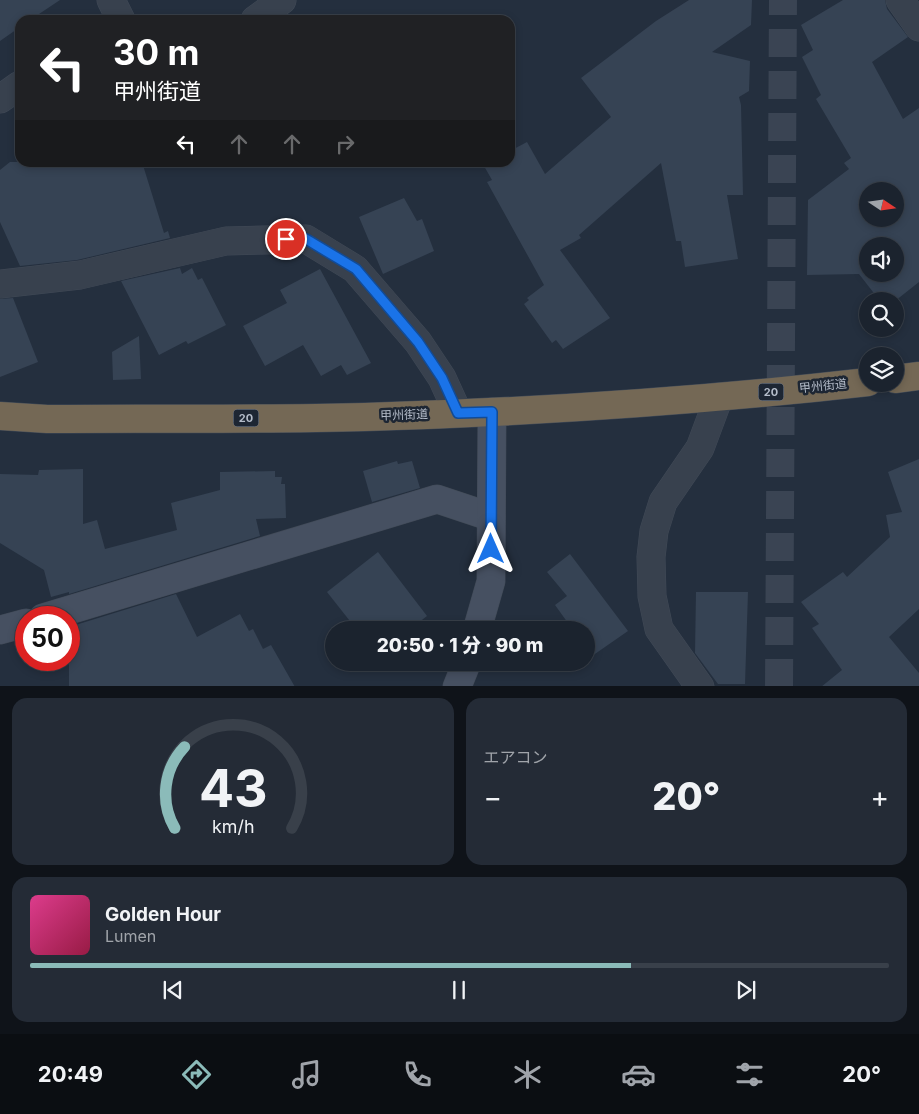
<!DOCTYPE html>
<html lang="ja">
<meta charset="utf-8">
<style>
body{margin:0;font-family:Inter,"Noto Sans JP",sans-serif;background:#242b36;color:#f1f3f6;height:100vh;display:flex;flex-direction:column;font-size:19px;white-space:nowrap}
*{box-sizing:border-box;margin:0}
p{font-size:16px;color:#a0a4aa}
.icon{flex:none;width:28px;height:28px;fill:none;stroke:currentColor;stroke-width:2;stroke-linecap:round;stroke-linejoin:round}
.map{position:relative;height:686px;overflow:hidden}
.drawer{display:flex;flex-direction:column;gap:12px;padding:12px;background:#0f1319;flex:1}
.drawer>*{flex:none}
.hud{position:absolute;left:15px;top:15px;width:500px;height:152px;border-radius:15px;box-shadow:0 2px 8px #0003,0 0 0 1px #39404a;background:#202124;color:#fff;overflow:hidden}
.needle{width:32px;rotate:103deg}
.tools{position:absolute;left:859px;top:182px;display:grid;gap:10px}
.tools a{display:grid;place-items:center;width:45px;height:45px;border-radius:50%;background:#1b232e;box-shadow:0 2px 8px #0003,0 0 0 1px #39404a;font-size:25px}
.speed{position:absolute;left:15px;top:606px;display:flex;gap:10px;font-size:25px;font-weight:700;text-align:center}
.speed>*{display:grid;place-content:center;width:65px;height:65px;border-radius:50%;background:#1b232e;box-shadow:0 2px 8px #0003,0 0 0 1px #39404a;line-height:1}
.speed .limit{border:8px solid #d22;background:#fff;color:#111}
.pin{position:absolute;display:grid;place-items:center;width:42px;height:42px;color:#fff;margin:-21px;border:2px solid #fff;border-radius:50%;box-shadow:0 1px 5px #0007}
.me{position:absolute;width:55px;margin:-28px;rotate:0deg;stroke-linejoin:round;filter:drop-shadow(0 0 4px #0008)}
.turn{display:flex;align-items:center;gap:18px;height:105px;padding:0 15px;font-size:22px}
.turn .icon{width:65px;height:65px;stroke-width:2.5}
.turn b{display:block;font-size:35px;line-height:42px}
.lanes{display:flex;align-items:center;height:48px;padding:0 15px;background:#0003;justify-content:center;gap:25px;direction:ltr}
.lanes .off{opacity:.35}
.big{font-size:38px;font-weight:800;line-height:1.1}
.drawer .widget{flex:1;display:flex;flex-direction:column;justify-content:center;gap:8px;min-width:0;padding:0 18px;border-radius:15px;background:#242b36}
.drawer .dial{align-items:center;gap:0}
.dial svg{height:130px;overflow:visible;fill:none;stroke:#39404a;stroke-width:7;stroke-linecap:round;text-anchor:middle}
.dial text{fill:#f1f3f6;stroke:none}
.song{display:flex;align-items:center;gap:15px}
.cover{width:60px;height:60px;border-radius:8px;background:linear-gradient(135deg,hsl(330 70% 55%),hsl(340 70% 35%))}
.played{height:5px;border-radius:2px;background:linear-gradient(90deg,#8bbbb9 70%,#39404a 70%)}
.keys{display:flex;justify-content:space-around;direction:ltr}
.heat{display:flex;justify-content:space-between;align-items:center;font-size:28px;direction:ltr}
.drawer .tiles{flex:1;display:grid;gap:12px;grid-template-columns:1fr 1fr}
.widget:last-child{grid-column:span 2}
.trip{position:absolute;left:325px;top:621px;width:270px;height:50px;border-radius:25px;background:#1b232e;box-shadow:0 2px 8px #0003,0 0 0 1px #39404a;font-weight:800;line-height:50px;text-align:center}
.dock{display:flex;height:80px;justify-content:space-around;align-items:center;background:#0b0e12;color:#a0a4aa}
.dock .icon{width:35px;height:35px}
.dock .on{color:#8bbbb9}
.dock b{font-size:22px;color:#f1f3f6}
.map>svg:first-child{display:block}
.building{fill:#364354;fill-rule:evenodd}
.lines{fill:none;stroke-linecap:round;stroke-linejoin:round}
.highway-tunnel{stroke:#3a4453;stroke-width:28;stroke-dasharray:28 14;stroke-linecap:butt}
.street-casing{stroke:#414a57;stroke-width:29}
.secondary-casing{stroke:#414a57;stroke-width:29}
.highway-casing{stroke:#434c59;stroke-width:29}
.street{stroke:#38414e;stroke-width:28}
.secondary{stroke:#465061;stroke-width:28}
.highway{stroke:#746855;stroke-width:28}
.route-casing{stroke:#114b97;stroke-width:12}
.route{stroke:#1a73e8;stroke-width:9}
.labels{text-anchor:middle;stroke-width:5;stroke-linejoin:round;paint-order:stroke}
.shield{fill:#1d2633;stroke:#878f9c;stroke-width:1}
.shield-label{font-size:11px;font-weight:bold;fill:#b4bcc9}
.street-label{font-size:12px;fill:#b4bcc9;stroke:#1d2633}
</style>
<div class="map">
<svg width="919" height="687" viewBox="0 0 919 687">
<rect width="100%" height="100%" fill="#242f3e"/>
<g class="building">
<path d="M0 0H60L30 20H20V27L0 41Z"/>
<path d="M689 0H752L751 25 712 52 750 61 749 91 739 97 741 105 743 195H727L738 259 685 267 681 241H676L661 163 579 235 581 238 560 250 610 318 563 349 556 340 552 343 524 304 529 300 527 298 544 285 487 182 492 180 484 166 490 162H510V151L527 142 545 174 611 117 581 78 656 21Z"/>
<path d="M843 0H885L887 9 908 37 872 62 903 119 919 108V282L895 301H880L859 274 807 275 808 200 849 169 844 163 851 158 816 99 821 95 802 57 813 50 801 25ZM868 191H895V219H868ZM868 246H895V274H868Z"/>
<path d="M10 162H142L164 233 168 231 170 238 77 260 20 266 0 222V170Z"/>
<path d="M404 198 417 221 422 219 434 251 383 274 359 217Z"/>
<path d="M180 268 182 274 192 268 198 280 202 278 226 325 188 344 186 341 159 355 121 281Z"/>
<path d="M320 269 371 363 347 375 341 365 321 376 303 345 265 366 243 326 287 303 280 290Z"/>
<path d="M13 298 38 362 0 377V299Z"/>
<path d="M139 336 141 379 113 380 112 352Z"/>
<path d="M919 459V609L889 637 919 673V687H821L842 670 812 628 819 624 801 602 843 572 847 577 890 537 886 515 902 512 888 472Z"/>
<path d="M397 461 398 464 412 461 420 488 372 502 363 471Z"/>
<path d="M83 469V524L97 520 105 549 177 530 171 503 220 490V472L275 471V477H282L281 484H285L286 518 256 519 260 536 69 594V592L51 597 44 570 0 543V474L38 475 39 470Z"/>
<path d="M378 552 427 616 409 630H357L327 592Z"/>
<path d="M570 554 628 631 592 656 586 648V630H573L555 605 567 596 547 572Z"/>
<path d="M696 592H748L745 684H718L695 653Z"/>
<path d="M176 594 197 637 240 614 249 631 253 629 263 649 271 645 295 687H69V627Z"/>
</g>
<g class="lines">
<path class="highway-tunnel" d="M779 687 783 0"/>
<defs>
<g id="street">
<path d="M111 0 121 20"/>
<path d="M900 0 919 27"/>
<path d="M255 20 282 0"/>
<path d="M0 99 20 85"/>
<path d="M0 284 80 275 226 241 306 239 355 269 418 342 442 378 458 413"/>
<path d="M700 687 659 629 652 596 651 557 654 531 663 502 700 448 719 397"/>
</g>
<g id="secondary">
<path d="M43 618 437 499 491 517"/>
<path d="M0 630 26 623"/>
<path d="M477 630 491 581 492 412"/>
<path d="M457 687 467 662"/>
</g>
<g id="highway">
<path d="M895 379 919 376"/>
<path d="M0 416 47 419C153 418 259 420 365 417 533 412 701 401 868 382"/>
</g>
</defs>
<use href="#street" class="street-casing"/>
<use href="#secondary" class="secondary-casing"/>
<use href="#highway" class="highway-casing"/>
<use href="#street" class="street"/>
<use href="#secondary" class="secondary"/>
<use href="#highway" class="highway"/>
</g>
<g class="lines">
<defs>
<path id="route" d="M286 239H306L356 269 418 342 442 378 458 413 492 412 491 549"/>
</defs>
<use href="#route" class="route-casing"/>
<use href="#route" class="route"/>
</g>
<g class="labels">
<g class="shield">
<rect x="758.5" y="383.5" width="25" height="17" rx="4"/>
<rect x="233.5" y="409.5" width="25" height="17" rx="4"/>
</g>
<g class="shield-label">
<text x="771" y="396">20</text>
<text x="246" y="422">20</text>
</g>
<g class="street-label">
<text transform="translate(823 386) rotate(-6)" y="4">甲州街道</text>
<text transform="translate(404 415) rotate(-2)" y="4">甲州街道</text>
</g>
</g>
</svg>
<div class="tools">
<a><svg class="needle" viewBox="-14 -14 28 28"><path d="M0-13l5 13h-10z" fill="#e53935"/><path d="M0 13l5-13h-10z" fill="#a0a4aa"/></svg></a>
<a><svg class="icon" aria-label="sound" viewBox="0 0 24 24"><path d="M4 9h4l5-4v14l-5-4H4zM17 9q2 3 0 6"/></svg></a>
<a><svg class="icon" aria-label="search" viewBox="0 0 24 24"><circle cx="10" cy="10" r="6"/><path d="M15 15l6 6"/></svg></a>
<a><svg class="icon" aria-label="layers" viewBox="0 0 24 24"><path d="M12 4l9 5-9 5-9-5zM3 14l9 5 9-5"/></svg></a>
</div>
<div class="speed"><div class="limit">50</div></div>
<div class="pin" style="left:286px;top:239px;background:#d93025"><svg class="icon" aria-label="arrive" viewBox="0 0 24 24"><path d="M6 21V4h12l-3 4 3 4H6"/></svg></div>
<svg class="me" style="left:491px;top:549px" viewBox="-20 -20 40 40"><path d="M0-17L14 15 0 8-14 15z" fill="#1a73e8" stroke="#fff" stroke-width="4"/></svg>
<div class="trip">20:50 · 1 分 · 90 m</div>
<div class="hud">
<div class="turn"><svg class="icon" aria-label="left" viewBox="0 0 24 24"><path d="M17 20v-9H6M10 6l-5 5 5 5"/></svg><div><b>30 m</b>甲州街道</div></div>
<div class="lanes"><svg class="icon" aria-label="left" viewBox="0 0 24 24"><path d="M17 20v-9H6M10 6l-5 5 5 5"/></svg><svg class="icon off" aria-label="ahead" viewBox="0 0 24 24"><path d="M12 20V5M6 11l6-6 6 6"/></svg><svg class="icon off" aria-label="ahead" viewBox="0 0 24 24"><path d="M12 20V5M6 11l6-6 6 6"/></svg><svg class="icon off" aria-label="right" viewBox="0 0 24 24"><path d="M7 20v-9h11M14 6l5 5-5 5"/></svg></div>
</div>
</div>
<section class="drawer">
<div class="tiles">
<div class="widget dial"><svg viewBox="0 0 100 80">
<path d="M14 69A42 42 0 1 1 86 69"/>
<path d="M14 69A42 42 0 0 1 20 19" stroke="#8bbbb9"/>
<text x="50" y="56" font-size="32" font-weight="700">43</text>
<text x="50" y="72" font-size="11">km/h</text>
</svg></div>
<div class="widget"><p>エアコン</p>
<div class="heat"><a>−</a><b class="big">20°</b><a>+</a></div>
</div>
<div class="widget">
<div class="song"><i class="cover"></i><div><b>Golden Hour</b><p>Lumen</p></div></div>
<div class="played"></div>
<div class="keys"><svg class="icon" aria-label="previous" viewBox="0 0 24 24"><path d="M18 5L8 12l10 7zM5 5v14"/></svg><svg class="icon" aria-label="pause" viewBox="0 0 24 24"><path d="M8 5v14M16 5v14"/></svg><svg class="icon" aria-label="next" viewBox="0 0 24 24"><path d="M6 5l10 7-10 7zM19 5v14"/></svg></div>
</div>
</div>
</section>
<nav class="dock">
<b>20:49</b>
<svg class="icon on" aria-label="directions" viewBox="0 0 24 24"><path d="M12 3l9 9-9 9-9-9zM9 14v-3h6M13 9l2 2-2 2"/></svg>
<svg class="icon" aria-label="music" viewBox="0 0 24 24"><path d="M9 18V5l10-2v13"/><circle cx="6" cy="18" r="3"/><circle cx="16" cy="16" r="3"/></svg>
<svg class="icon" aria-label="phone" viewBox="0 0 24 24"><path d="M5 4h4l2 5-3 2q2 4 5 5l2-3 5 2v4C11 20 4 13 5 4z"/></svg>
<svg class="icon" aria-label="climate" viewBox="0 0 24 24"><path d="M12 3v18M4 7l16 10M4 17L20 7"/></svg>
<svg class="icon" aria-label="car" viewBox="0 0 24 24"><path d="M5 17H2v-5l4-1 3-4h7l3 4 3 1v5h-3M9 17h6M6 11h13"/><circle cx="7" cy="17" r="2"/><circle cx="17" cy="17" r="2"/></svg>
<svg class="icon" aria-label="filters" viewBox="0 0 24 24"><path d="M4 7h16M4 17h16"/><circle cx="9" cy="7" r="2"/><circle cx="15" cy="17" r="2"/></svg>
<b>20°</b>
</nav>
